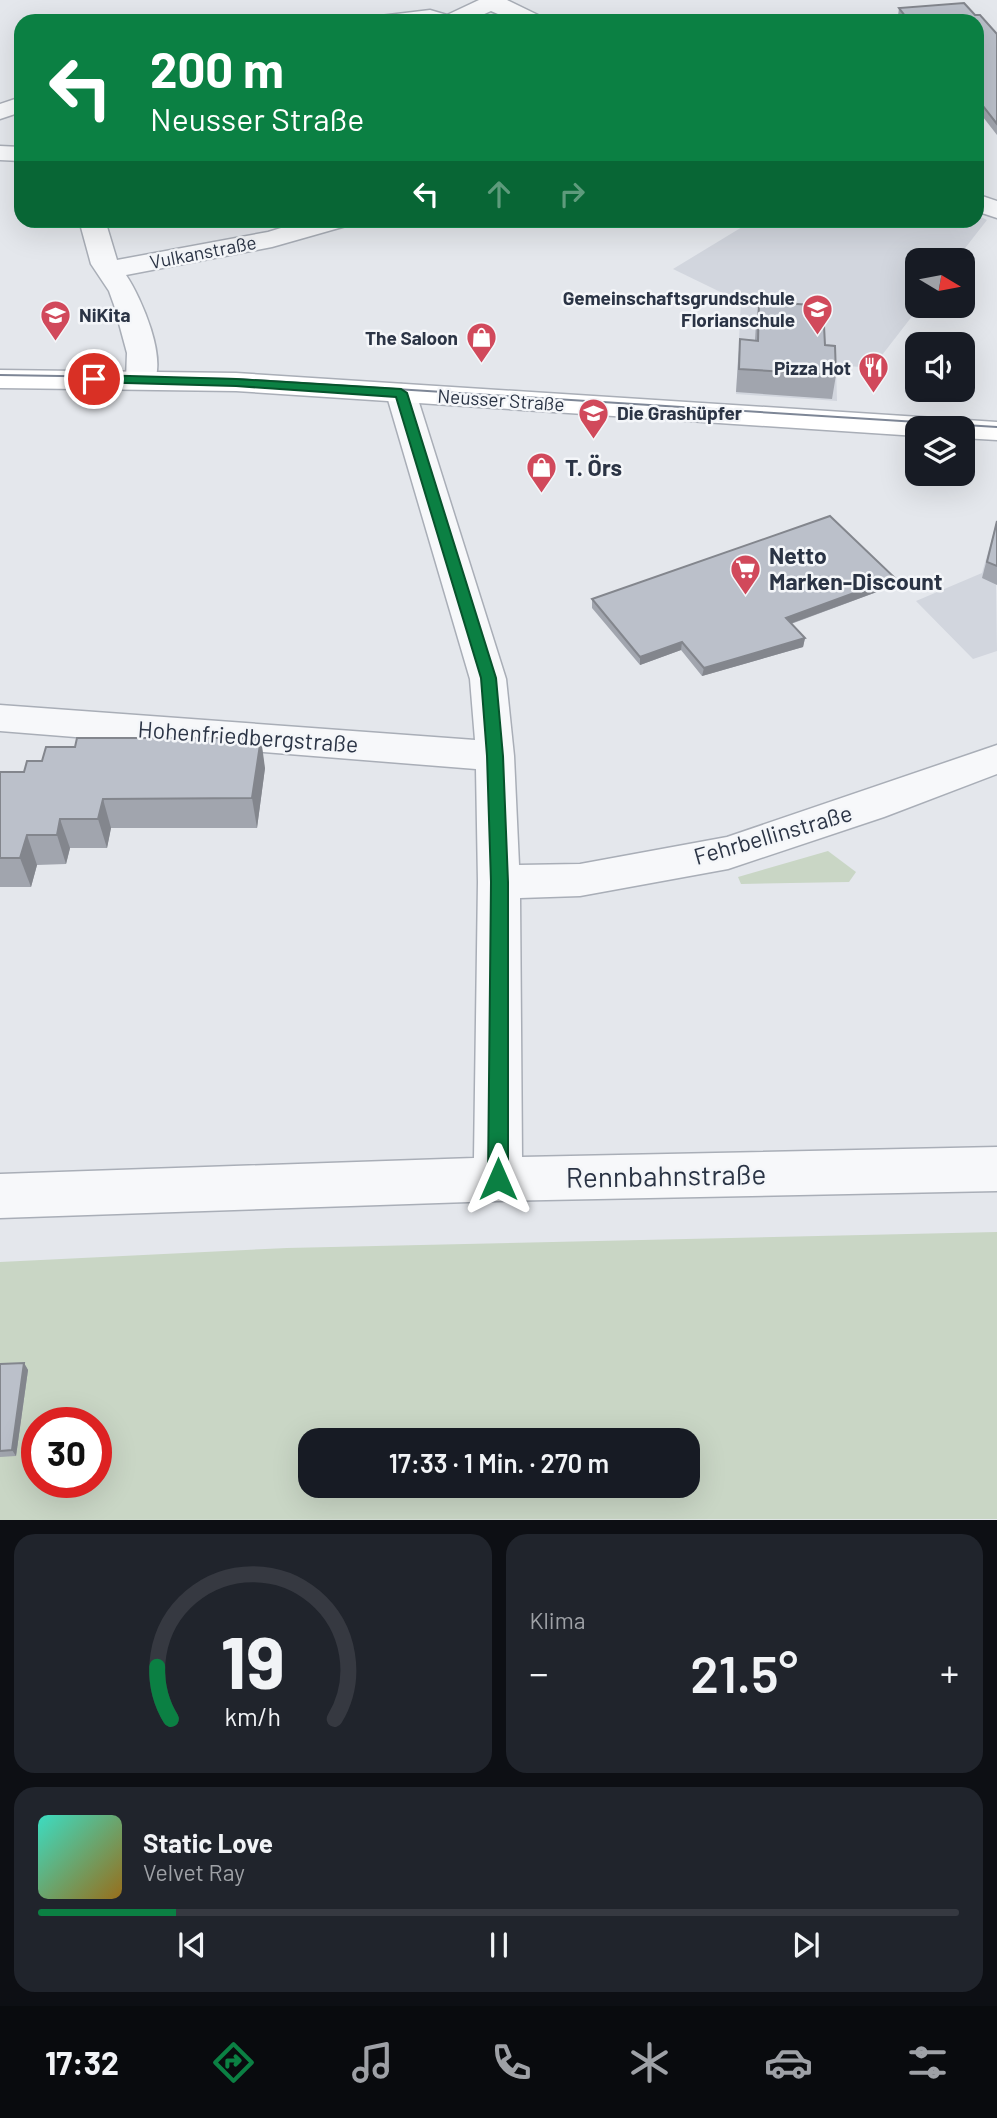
<!DOCTYPE html>
<html lang="de">
<meta charset="utf-8">
<style>
body{margin:0;font-family:Barlow,sans-serif;background:#20242c;color:#f1f3f6;height:100vh;display:flex;flex-direction:column;font-size:26px;white-space:nowrap}
*{box-sizing:border-box;margin:0}
p{font-size:23px;color:#9ea1a6}
.icon{flex:none;width:38px;height:38px;fill:none;stroke:currentColor;stroke-width:2;stroke-linecap:round;stroke-linejoin:round}
.map{position:relative;height:1520px;overflow:hidden}
.details{display:flex;flex-direction:column;gap:14px;padding:14px;background:#0d0f14;flex:1}
.details>*{flex:none}
.top-card{position:absolute;left:14px;top:14px;width:970px;height:214px;border-radius:21px;box-shadow:0 7px 28px #0002;background:#0b8043;color:#fff;overflow:hidden}
.needle{width:46px;rotate:100deg}
.fabs{position:absolute;left:905px;top:248px;display:grid;gap:14px}
.fabs a{display:grid;place-items:center;width:70px;height:70px;border-radius:14px;background:#171b24;box-shadow:0 7px 28px #0002;font-size:35px}
.speed{position:absolute;left:21px;top:1407px;display:flex;gap:14px;font-size:35px;font-weight:700;text-align:center}
.speed>*{display:grid;place-content:center;width:91px;height:91px;border-radius:50%;background:#171b24;box-shadow:0 7px 28px #0002;line-height:1}
.speed .limit{border:10px solid #d22;background:#fff;color:#111}
.pin{position:absolute;display:grid;place-items:center;width:60px;height:60px;color:#fff;margin:-30px;border:4px solid #fff;border-radius:50%;box-shadow:0 2px 7px #0007}
.me{position:absolute;width:77px;margin:-38px;rotate:0deg;stroke-linejoin:round;filter:drop-shadow(0 0 5px #0008)}
.turn{display:flex;align-items:center;gap:24px;height:147px;padding:0 21px;font-size:32px}
.turn .icon{width:91px;height:91px;stroke-width:2.5}
.turn b{display:block;font-size:49px;line-height:60px}
.lanes{display:flex;align-items:center;height:66px;padding:0 21px;background:#0003;justify-content:center;gap:35px;direction:ltr}
.lanes .off{opacity:.35}
.big{font-size:52px;font-weight:600;line-height:1.1}
.details .widget{flex:1;display:flex;flex-direction:column;justify-content:center;gap:10px;min-width:0;padding:0 24px;border-radius:21px;background:#20242c}
.details .dial{align-items:center;gap:0}
.dial svg{height:182px;overflow:visible;fill:none;stroke:#363941;stroke-width:7;stroke-linecap:round;text-anchor:middle}
.dial text{fill:#f1f3f6;stroke:none}
.song{display:flex;align-items:center;gap:21px}
.cover{width:84px;height:84px;border-radius:10px;background:linear-gradient(135deg,hsl(170 70% 55%),hsl(40 70% 35%))}
.played{height:7px;border-radius:4px;background:linear-gradient(90deg,#0b8043 15%,#363941 15%)}
.keys{display:flex;justify-content:space-around;direction:ltr}
.heat{display:flex;justify-content:space-between;align-items:center;font-size:38px;direction:ltr}
.details .tiles{flex:1;display:grid;gap:14px;grid-template-columns:1fr 1fr}
.widget:last-child{grid-column:span 2}
.trip{position:absolute;left:298px;top:1428px;width:402px;height:70px;border-radius:21px;background:#171b24;box-shadow:0 7px 28px #0002;font-weight:600;line-height:70px;text-align:center}
.dock{display:flex;height:112px;justify-content:space-around;align-items:center;background:#090b0e;color:#9ea1a6}
.dock .icon{width:49px;height:49px}
.dock .current{color:#0b8043}
.dock b{font-size:32px;color:#f1f3f6}
.map>svg:first-child{display:block}
.built{fill:#d2d6de}
.green{fill:#c9d6c5;fill-rule:evenodd}
.lines{fill:none;stroke-linecap:round;stroke-linejoin:round}
.street-casing{stroke:#a9aeb7;stroke-width:3}
.secondary-casing{stroke:#a9aeb7;stroke-width:3}
.street{fill:#f7f8fa;fill-rule:evenodd}
.secondary{fill:#fff;fill-rule:evenodd}
.tram{stroke:#7d8696;stroke-width:2}
.wall{fill:#a1a5ae}
.shaded-wall{fill:#83868d}
.building{fill:#bbc0ca;stroke:#83868d;stroke-width:2}
.route{fill:#0b8043;stroke:#07532c;stroke-width:2}
.labels{text-anchor:middle;stroke-width:5;stroke-linejoin:round;paint-order:stroke}
.far-street-label{font-size:19px;fill:#2b3445;stroke:#f4f6f9}
.far-poi-label{font-size:19px;font-weight:bold;fill:#2b3445;stroke:#f4f6f9;text-anchor:end}
.poi-label{font-size:23px;font-weight:bold;fill:#2b3445;stroke:#f4f6f9;text-anchor:start}
.street-label{font-size:23px;fill:#2b3445;stroke:#f4f6f9}
.near-street-label{font-size:28px;fill:#2b3445;stroke:#f4f6f9}
</style>
<div class="map">
<svg width="997" height="1520" viewBox="0 0 997 1520">
<rect width="100%" height="100%" fill="#e4e7ec"/>
<g class="built">
<path d="M977 215 987 220 955 261H917V306H920L872 368 836 365 837 401 736 394 741 302 673 269 752 221 976 220Z"/>
<path d="M995 527 997 651 973 659 916 601 982 573Z"/>
</g>
<g class="green">
<path d="M828 851 856 872 849 882 741 884 738 877Z"/>
<path d="M997 1232V1519L0 1520V1262L287 1248ZM37 1423H96V1482H37ZM310 1440H688V1486H310Z"/>
</g>
<g class="lines">
<defs>
<g id="street">
<path d="M479 0H507L540 16 543 21H514L491 11 469 21H377L380 16 430 10 447 15Z"/>
<path d="M21 97V112L0 119V104Z"/>
<path d="M0 146 21 147V161L0 160Z"/>
<path d="M976 194 997 201V218L976 211Z"/>
<path d="M79 220H105L117 260 268 232 307 220H350L346 226 272 247 126 275C141 297 169 361 152 385L141 388 130 385 126 379 127 353 114 305 109 291 91 264Z"/>
<path d="M401 384 412 387 416 393 506 679 514 756 519 865 580 864 727 837 997 745V774L884 817 728 869 580 896 520 898 522 1157 997 1147V1191L498 1201 0 1218V1174L474 1158 478 882 476 769 0 731V705L475 740 470 679 386 393 390 387Z"/>
</g>
<path id="secondary" d="M0 370 236 373 997 422V440L962 438V429H917V436L236 391 0 388Z"/>
</defs>
<use href="#street" class="street-casing"/>
<use href="#secondary" class="secondary-casing"/>
<use href="#street" class="street"/>
<use href="#secondary" class="secondary"/>
<path class="tram" d="M0 375 238 379 997 427"/>
</g>
<g class="wall">
<path d="M899 8 975 15 997 34V135L976 108V21H901L898 16Z"/>
<path d="M759 301 825 345 836 375 832 399 736 392 738 362 740 339 755 340 756 324Z"/>
<path d="M997 520V585L982 578Z"/>
<path d="M893 586 791 624 805 638 803 647 702 676 681 650 640 665 592 608V599Z"/>
<path d="M265 768 257 828H111L107 848H70L66 864 37 865 31 887H0V772Z"/>
<path d="M24 1363 28 1370 16 1456 0 1457V1364Z"/>
</g>
<g class="shaded-wall">
<path d="M895 578 893 586 784 626 786 618Z"/>
<path d="M805 638 803 647 702 676 704 668Z"/>
<path d="M682 642 681 650 640 665V657Z"/>
<path d="M261 738 265 768 257 828 252 798Z"/>
<path d="M103 799 111 828 107 848 98 819Z"/>
<path d="M60 819 70 848 66 864 57 835Z"/>
<path d="M27 835 37 865 31 887 20 858Z"/>
<path d="M24 1363 28 1370 16 1456 12 1450Z"/>
</g>
<g class="building">
<path d="M964 3 975 15H980L997 34V124L976 97V21H909L899 8Z"/>
<path d="M759 301 823 306 825 345 835 346 836 375 739 369 740 339 758 341Z"/>
<path d="M830 516 895 578 786 618 805 638 704 668 682 642 640 657 592 599Z"/>
<path d="M997 521V566L987 562Z"/>
<path d="M77 738H261L252 798 103 799 98 819H60L57 835H27L20 858H0V772H24L27 761H42L46 747H75Z"/>
<path d="M24 1363 12 1450 0 1451V1364Z"/>
</g>
<path class="route" d="M94 375 236 379 401 389 407 393 496 678 503 756 508 882V1179L505 1186 498 1188 491 1186 488 1179 491 882 487 756 481 678 396 397 236 386 90 382V376Z"/>
<defs>
<symbol id="school-pin" viewBox="-11 -11 22 30"><path d="M0 17L-7.5 6A9.5 9.5 0 1 1 7.5 6Z" fill="#d1495b" stroke="#f4f6f9"/><path d="M0-5L7-2L0 1L-7-2ZM-4 1L0 2.5L4 1V4Q0 6-4 4Z" fill="#fff"/></symbol>
<symbol id="shop-pin" viewBox="-11 -11 22 30"><path d="M0 17L-7.5 6A9.5 9.5 0 1 1 7.5 6Z" fill="#d1495b" stroke="#f4f6f9"/><path d="M-5-2.5h2.3a2.7 3.5 0 0 1 5.4 0H5L5.5 6h-11ZM-1.5-2.5h3a1.5 2.3 0 0 0-3 0Z" fill="#fff"/></symbol>
<symbol id="restaurant-pin" viewBox="-11 -11 22 30"><path d="M0 17L-7.5 6A9.5 9.5 0 1 1 7.5 6Z" fill="#d1495b" stroke="#f4f6f9"/><path d="M-5-6h1v4h1v-4h1v4h1v-4h1v5L-1.5 .5V6h-2V.5L-5-1ZM5-6V6H3V1.5H1.5Q1.5-4 5-6Z" fill="#fff"/></symbol>
<symbol id="supermarket-pin" viewBox="-11 -11 22 30"><path d="M0 17L-7.5 6A9.5 9.5 0 1 1 7.5 6Z" fill="#d1495b" stroke="#f4f6f9"/><path d="M-6-5.5h2.5l.6 2H6L4.5 2H-2.5L-4.4-4H-6ZM-1.5 3.2a1.3 1.3 0 1 0 .1 0ZM3 3.2a1.3 1.3 0 1 0 .1 0Z" fill="#fff"/></symbol>
</defs>
<g fill-rule="evenodd">
<use href="#school-pin" x="800" y="292" width="35" height="47"/>
<use href="#school-pin" x="38" y="298" width="35" height="47"/>
<use href="#shop-pin" x="464" y="320" width="35" height="47"/>
<use href="#restaurant-pin" x="856" y="350" width="35" height="47"/>
<use href="#school-pin" x="576" y="396" width="35" height="47"/>
<use href="#shop-pin" x="524" y="450" width="35" height="47"/>
<use href="#supermarket-pin" x="728" y="552" width="35" height="47"/>
</g>
<g class="labels">
<g class="far-street-label">
<text transform="translate(203 252) rotate(-11)" y="7">Vulkanstraße</text>
<text transform="translate(501 400) rotate(4)" y="7">Neusser Straße</text>
</g>
<g class="far-poi-label">
<text x="795" y="305">Gemeinschaftsgrundschule<tspan x="795" dy="22">Florianschule</tspan></text>
<text x="79" y="322" text-anchor="start">NiKita</text>
<text x="458" y="345">The Saloon</text>
<text x="851" y="375">Pizza Hot</text>
<text x="617" y="420" text-anchor="start">Die Grashüpfer</text>
</g>
<g class="poi-label">
<text x="565" y="476">T. Örs</text>
<text x="769" y="564">Netto<tspan x="769" dy="26">Marken-Discount</tspan></text>
</g>
<g class="street-label">
<text transform="translate(248 737) rotate(4)" y="8">Hohenfriedbergstraße</text>
<text transform="translate(773 835) rotate(-16)" y="8">Fehrbellinstraße</text>
</g>
<g class="near-street-label">
<text transform="translate(666 1176) rotate(-1)" y="10">Rennbahnstraße</text>
</g>
</g>
</svg>
<div class="fabs">
<a><svg class="needle" viewBox="-14 -14 28 28"><path d="M0-13l5 13h-10z" fill="#e53935"/><path d="M0 13l5-13h-10z" fill="#9ea1a6"/></svg></a>
<a><svg class="icon" aria-label="sound" viewBox="0 0 24 24"><path d="M4 9h4l5-4v14l-5-4H4zM17 9q2 3 0 6"/></svg></a>
<a><svg class="icon" aria-label="layers" viewBox="0 0 24 24"><path d="M12 4l9 5-9 5-9-5zM3 14l9 5 9-5"/></svg></a>
</div>
<div class="speed"><div class="limit">30</div></div>
<div class="pin" style="left:94px;top:379px;background:#d93025"><svg class="icon" aria-label="arrive" viewBox="0 0 24 24"><path d="M6 21V4h12l-3 4 3 4H6"/></svg></div>
<svg class="me" style="left:498px;top:1179px" viewBox="-20 -20 40 40"><path d="M0-17L14 15 0 8-14 15z" fill="#0b8043" stroke="#fff" stroke-width="4"/></svg>
<div class="trip">17:33 · 1 Min. · 270 m</div>
<div class="top-card">
<div class="turn"><svg class="icon" aria-label="left" viewBox="0 0 24 24"><path d="M17 20v-9H6M10 6l-5 5 5 5"/></svg><div><b>200 m</b>Neusser Straße</div></div>
<div class="lanes"><svg class="icon" aria-label="left" viewBox="0 0 24 24"><path d="M17 20v-9H6M10 6l-5 5 5 5"/></svg><svg class="icon off" aria-label="ahead" viewBox="0 0 24 24"><path d="M12 20V5M6 11l6-6 6 6"/></svg><svg class="icon off" aria-label="right" viewBox="0 0 24 24"><path d="M7 20v-9h11M14 6l5 5-5 5"/></svg></div>
</div>
</div>
<section class="details">
<div class="tiles">
<div class="widget dial"><svg viewBox="0 0 100 80">
<path d="M14 69A42 42 0 1 1 86 69"/>
<path d="M14 69A42 42 0 0 1 8 46" stroke="#0b8043"/>
<text x="50" y="56" font-size="32" font-weight="700">19</text>
<text x="50" y="72" font-size="11">km/h</text>
</svg></div>
<div class="widget"><p>Klima</p>
<div class="heat"><a>−</a><b class="big">21.5°</b><a>+</a></div>
</div>
<div class="widget">
<div class="song"><i class="cover"></i><div><b>Static Love</b><p>Velvet Ray</p></div></div>
<div class="played"></div>
<div class="keys"><svg class="icon" aria-label="previous" viewBox="0 0 24 24"><path d="M18 5L8 12l10 7zM5 5v14"/></svg><svg class="icon" aria-label="pause" viewBox="0 0 24 24"><path d="M8 5v14M16 5v14"/></svg><svg class="icon" aria-label="next" viewBox="0 0 24 24"><path d="M6 5l10 7-10 7zM19 5v14"/></svg></div>
</div>
</div>
</section>
<nav class="dock">
<b>17:32</b>
<svg class="icon current" aria-label="directions" viewBox="0 0 24 24"><path d="M12 3l9 9-9 9-9-9zM9 14v-3h6M13 9l2 2-2 2"/></svg>
<svg class="icon" aria-label="music" viewBox="0 0 24 24"><path d="M9 18V5l10-2v13"/><circle cx="6" cy="18" r="3"/><circle cx="16" cy="16" r="3"/></svg>
<svg class="icon" aria-label="phone" viewBox="0 0 24 24"><path d="M5 4h4l2 5-3 2q2 4 5 5l2-3 5 2v4C11 20 4 13 5 4z"/></svg>
<svg class="icon" aria-label="climate" viewBox="0 0 24 24"><path d="M12 3v18M4 7l16 10M4 17L20 7"/></svg>
<svg class="icon" aria-label="car" viewBox="0 0 24 24"><path d="M5 17H2v-5l4-1 3-4h7l3 4 3 1v5h-3M9 17h6M6 11h13"/><circle cx="7" cy="17" r="2"/><circle cx="17" cy="17" r="2"/></svg>
<svg class="icon" aria-label="filters" viewBox="0 0 24 24"><path d="M4 7h16M4 17h16"/><circle cx="9" cy="7" r="2"/><circle cx="15" cy="17" r="2"/></svg>
</nav>
